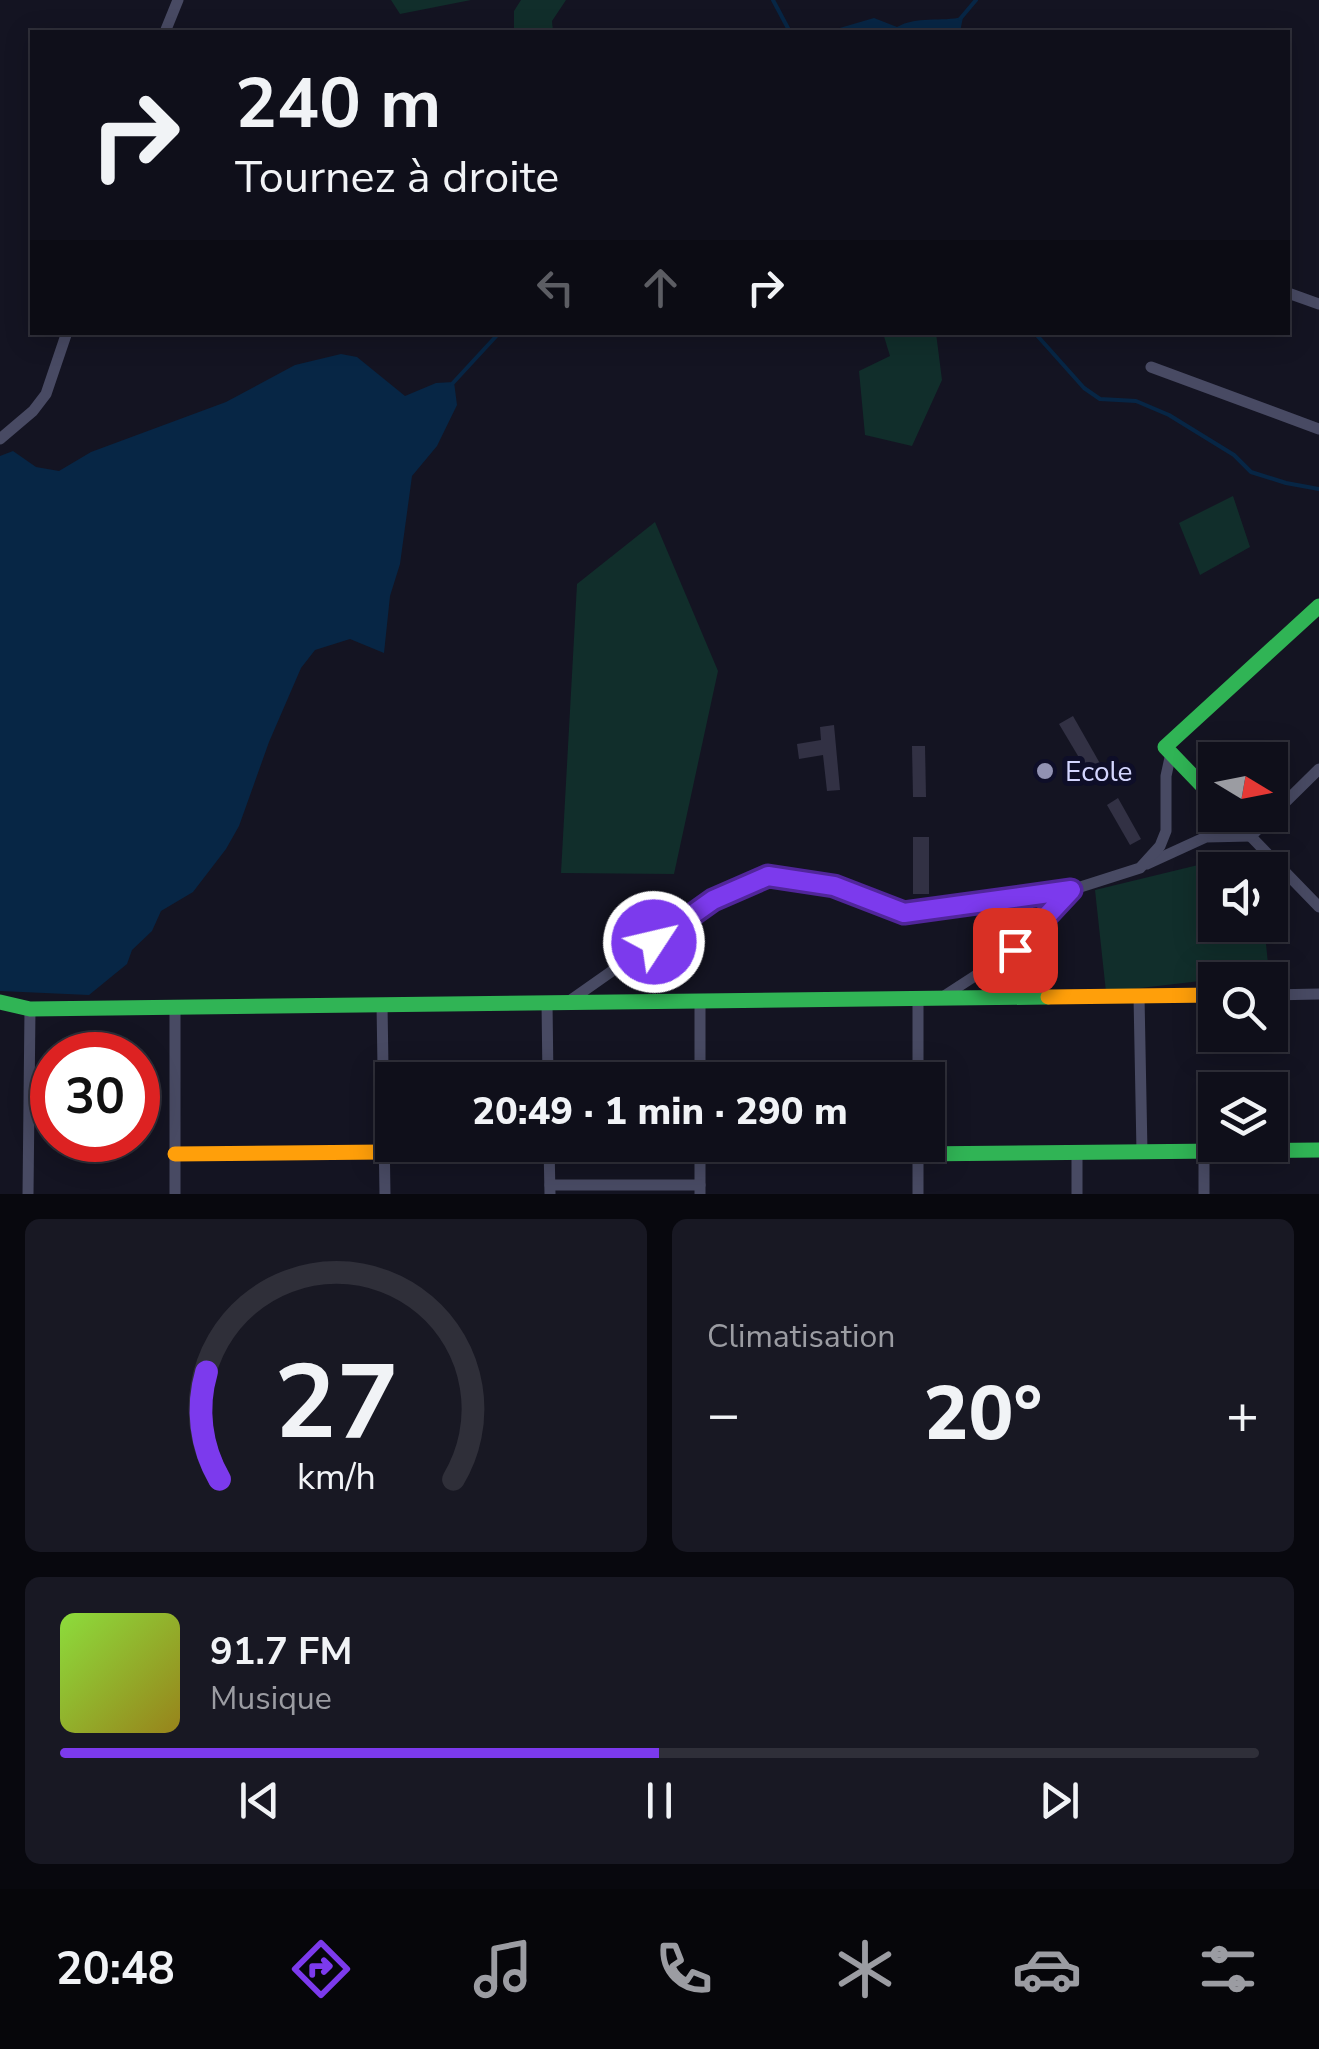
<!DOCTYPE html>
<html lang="fr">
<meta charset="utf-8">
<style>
body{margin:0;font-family:"Nunito Sans",sans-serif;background:#181823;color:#f1f3f6;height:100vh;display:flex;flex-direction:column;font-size:38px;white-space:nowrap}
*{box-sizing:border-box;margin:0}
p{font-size:32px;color:#9b9ca2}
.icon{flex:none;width:55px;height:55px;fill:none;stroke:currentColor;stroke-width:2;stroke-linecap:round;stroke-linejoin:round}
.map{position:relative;height:1194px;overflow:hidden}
.side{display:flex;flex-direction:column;gap:25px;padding:25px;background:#08080e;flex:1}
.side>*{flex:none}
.top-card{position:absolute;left:30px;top:30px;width:1260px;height:305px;border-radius:0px;box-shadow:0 5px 25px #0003,0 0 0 2px #2f2f39;background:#0f0f1a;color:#f1f3f6;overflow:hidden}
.needle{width:65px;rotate:100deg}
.tools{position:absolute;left:1198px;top:742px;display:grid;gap:20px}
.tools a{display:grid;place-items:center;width:90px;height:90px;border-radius:0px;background:#0f0f1a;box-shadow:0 5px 25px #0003,0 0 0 2px #2f2f39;font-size:50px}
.speed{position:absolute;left:30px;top:1032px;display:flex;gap:20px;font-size:50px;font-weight:700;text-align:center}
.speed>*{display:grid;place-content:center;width:130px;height:130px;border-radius:50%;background:#0f0f1a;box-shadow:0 5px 25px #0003,0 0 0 2px #2f2f39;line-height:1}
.speed .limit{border:15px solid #d22;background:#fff;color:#111}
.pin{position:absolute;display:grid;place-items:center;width:85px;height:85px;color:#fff;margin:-42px;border-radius:20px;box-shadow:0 5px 15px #0006}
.me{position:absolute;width:110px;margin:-55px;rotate:55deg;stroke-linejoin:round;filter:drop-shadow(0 0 8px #0008)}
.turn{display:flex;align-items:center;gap:35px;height:210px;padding:0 40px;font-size:45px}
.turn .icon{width:130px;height:130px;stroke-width:2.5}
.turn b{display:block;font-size:70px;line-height:85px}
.lanes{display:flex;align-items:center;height:95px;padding:0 40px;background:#0003;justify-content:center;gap:50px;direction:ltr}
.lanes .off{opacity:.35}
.big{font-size:75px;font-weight:800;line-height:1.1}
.side .tile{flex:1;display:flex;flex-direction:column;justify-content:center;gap:15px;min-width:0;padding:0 35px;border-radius:15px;background:#181823}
.side .dial{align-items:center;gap:0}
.dial svg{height:260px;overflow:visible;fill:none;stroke:#2f2f39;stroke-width:7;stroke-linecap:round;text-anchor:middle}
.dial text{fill:#f1f3f6;stroke:none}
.song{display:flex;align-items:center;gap:30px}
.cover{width:120px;height:120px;border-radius:15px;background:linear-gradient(135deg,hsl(90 70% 55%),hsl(50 70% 35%))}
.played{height:10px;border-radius:5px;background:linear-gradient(90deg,#7c3aed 50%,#2f2f39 50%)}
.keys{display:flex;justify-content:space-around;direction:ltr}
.heat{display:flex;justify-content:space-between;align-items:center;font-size:55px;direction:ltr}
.side .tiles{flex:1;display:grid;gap:25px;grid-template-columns:1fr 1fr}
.tile:last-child{grid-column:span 2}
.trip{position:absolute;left:375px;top:1062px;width:570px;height:100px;border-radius:0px;background:#0f0f1a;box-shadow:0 5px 25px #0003,0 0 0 2px #2f2f39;font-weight:800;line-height:100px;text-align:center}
.dock{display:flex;height:160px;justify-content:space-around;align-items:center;background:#06060a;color:#9b9ca2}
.dock .icon{width:70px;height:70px}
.dock .on{color:#7c3aed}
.dock b{font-size:45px;color:#f1f3f6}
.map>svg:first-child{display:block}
.green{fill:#112e2b}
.water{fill:#072645}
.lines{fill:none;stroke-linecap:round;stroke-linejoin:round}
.stream{stroke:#072645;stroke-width:4}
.building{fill:#323144}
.street{stroke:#484a63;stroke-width:11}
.fast{stroke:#30b455;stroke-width:15}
.slow{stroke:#ff9f0a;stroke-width:15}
.route-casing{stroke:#51269a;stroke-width:25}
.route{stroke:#7c3aed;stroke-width:18}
.poi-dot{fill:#9192b2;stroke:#0e0e28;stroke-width:4}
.labels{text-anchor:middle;stroke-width:10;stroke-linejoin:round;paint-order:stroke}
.poi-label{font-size:28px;fill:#d4d6ff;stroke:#0e0e28;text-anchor:start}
</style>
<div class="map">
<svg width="1319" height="1194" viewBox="0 0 1319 1194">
<rect width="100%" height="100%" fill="#141422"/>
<g class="green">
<path d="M391 0H471L400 14Z"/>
<path d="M521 0H566L552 21 553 32H514V11Z"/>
<path d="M883 333H936L942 380 912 446 865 435 859 371 890 356Z"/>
<path d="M1233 496 1250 547 1200 575 1179 523Z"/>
<path d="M655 522 718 671 674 874 561 873 577 584Z"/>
<path d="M1256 851 1258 870H1215V925H1264L1269 973 1106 992 1095 890Z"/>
</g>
<g class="water">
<path d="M963 17 960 32H826L874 18 897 27C916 16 941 22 963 17Z"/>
<path d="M341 354 357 357 405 396 436 383 454 382 457 405 437 446 412 476 400 564 390 596 384 653 350 639 315 650 301 668 269 742 239 826 226 849 193 892 161 911 152 931 132 950 127 964 89 995 0 991V456L13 451 36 467 59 471 91 452 226 402 295 365Z"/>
</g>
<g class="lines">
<g class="stream">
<path d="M773 0 790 32"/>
<path d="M960 19 976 0"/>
<path d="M1034 332 1084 388 1100 399 1136 401 1169 415 1234 455 1251 472 1286 483 1319 489"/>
<path d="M452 384 500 332"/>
</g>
</g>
<g class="building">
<path d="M1073 716 1106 774 1093 781 1059 724Z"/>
<path d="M834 725 840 790 827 791 823 755 799 759 797 744 821 740 820 727Z"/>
<path d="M912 746H925L926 797H913Z"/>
<path d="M1118 798 1141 839 1130 845 1107 805Z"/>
<rect x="913" y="837" width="16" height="57"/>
</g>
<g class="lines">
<g class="street">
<path d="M165 32 178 0"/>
<path d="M1288 293 1319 304"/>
<path d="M1151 367 1319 429"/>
<path d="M0 439 33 411 46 394 67 332"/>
<path d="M1230 815 1319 907"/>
<path d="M1147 864 1206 837 1251 836 1319 769"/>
<path d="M1270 995 1319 994"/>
<path d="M1139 996 1142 1152"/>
<path d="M918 998V1080"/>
<path d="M941 998 1015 950 1071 890"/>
<path d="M700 1001V1080"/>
<path d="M547 1002 548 1080"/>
<path d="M568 1002 713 900 768 877 835 886 904 913 1071 890 1140 868 1160 846 1166 831V776L1171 753"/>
<path d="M382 1004 385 1194"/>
<path d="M175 1007V1194"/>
<path d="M549 1145 550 1194"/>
<path d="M700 1145V1194"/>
<path d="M918 1145V1194"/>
<path d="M1077 1153V1194"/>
<path d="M550 1185H700"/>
<path d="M28 1194 30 1009"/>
<path d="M1204 1194V1152"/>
</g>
<g class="fast">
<path d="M1215 799 1165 747 1319 606"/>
<path d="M0 1002 30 1009 1048 997"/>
<path d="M700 1156 1319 1150"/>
</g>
<g class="slow">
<path d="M1048 997 1215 995"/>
<path d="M175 1154 384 1152"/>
</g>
</g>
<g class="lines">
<defs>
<path id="route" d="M654 942 713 900 768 876 834 886 904 913 1071 890 1015 950"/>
</defs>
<use href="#route" class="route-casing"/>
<use href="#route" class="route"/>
</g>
<circle class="poi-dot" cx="1045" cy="771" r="10"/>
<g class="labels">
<g class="poi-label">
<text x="1065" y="781">Ecole</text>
</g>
</g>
</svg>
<div class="tools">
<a><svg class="needle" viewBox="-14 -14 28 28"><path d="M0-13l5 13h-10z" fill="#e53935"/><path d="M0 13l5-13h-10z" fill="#9b9ca2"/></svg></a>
<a><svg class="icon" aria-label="sound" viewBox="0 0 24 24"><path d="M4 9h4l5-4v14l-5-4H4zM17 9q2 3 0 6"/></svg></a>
<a><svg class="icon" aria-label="search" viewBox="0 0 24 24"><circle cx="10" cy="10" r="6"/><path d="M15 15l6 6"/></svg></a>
<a><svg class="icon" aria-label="layers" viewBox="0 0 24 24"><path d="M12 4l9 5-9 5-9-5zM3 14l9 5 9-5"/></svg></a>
</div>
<div class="speed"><div class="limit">30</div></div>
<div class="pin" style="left:1015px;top:950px;background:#d93025"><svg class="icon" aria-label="arrive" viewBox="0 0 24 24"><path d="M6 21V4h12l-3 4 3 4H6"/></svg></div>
<svg class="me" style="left:654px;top:942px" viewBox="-20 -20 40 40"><circle r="17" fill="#7c3aed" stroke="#fff" stroke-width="3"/><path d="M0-11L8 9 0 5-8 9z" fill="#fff"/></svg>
<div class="trip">20:49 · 1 min · 290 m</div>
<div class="top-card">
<div class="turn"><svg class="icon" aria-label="right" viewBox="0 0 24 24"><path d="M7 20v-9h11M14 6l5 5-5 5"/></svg><div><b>240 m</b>Tournez à droite</div></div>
<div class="lanes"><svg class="icon off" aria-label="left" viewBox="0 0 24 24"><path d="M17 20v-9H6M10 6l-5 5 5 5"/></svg><svg class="icon off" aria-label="ahead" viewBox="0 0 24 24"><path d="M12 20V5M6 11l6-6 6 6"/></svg><svg class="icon" aria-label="right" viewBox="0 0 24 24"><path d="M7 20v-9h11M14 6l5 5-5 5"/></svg></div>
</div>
</div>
<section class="side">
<div class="tiles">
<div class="tile dial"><svg viewBox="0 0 100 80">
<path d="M14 69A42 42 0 1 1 86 69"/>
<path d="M14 69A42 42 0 0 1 10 36" stroke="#7c3aed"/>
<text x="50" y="56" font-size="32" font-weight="700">27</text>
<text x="50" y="72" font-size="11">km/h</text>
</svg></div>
<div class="tile"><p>Climatisation</p>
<div class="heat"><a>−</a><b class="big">20°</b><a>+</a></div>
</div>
<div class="tile">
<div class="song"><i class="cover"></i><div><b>91.7 FM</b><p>Musique</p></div></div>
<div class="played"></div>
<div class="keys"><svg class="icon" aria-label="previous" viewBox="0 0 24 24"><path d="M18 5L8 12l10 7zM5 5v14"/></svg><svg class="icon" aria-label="pause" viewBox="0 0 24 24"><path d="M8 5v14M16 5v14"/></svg><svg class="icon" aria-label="next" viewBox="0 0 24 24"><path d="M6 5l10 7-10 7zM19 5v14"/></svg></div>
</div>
</div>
</section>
<nav class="dock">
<b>20:48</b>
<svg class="icon on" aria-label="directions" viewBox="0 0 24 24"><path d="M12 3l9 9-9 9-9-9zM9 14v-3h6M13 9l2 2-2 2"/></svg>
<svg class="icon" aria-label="music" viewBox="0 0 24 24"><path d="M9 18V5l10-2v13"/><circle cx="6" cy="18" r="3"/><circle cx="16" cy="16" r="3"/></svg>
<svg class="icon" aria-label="phone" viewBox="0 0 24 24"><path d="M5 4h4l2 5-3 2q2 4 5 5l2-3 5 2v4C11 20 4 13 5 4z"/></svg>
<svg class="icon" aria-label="climate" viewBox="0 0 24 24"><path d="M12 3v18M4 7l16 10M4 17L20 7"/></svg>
<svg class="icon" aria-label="car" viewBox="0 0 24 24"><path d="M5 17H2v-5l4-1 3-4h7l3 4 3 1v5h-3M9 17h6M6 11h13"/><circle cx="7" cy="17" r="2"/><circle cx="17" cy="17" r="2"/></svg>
<svg class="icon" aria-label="filters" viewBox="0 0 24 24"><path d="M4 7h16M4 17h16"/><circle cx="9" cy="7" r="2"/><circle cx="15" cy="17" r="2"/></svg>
</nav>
